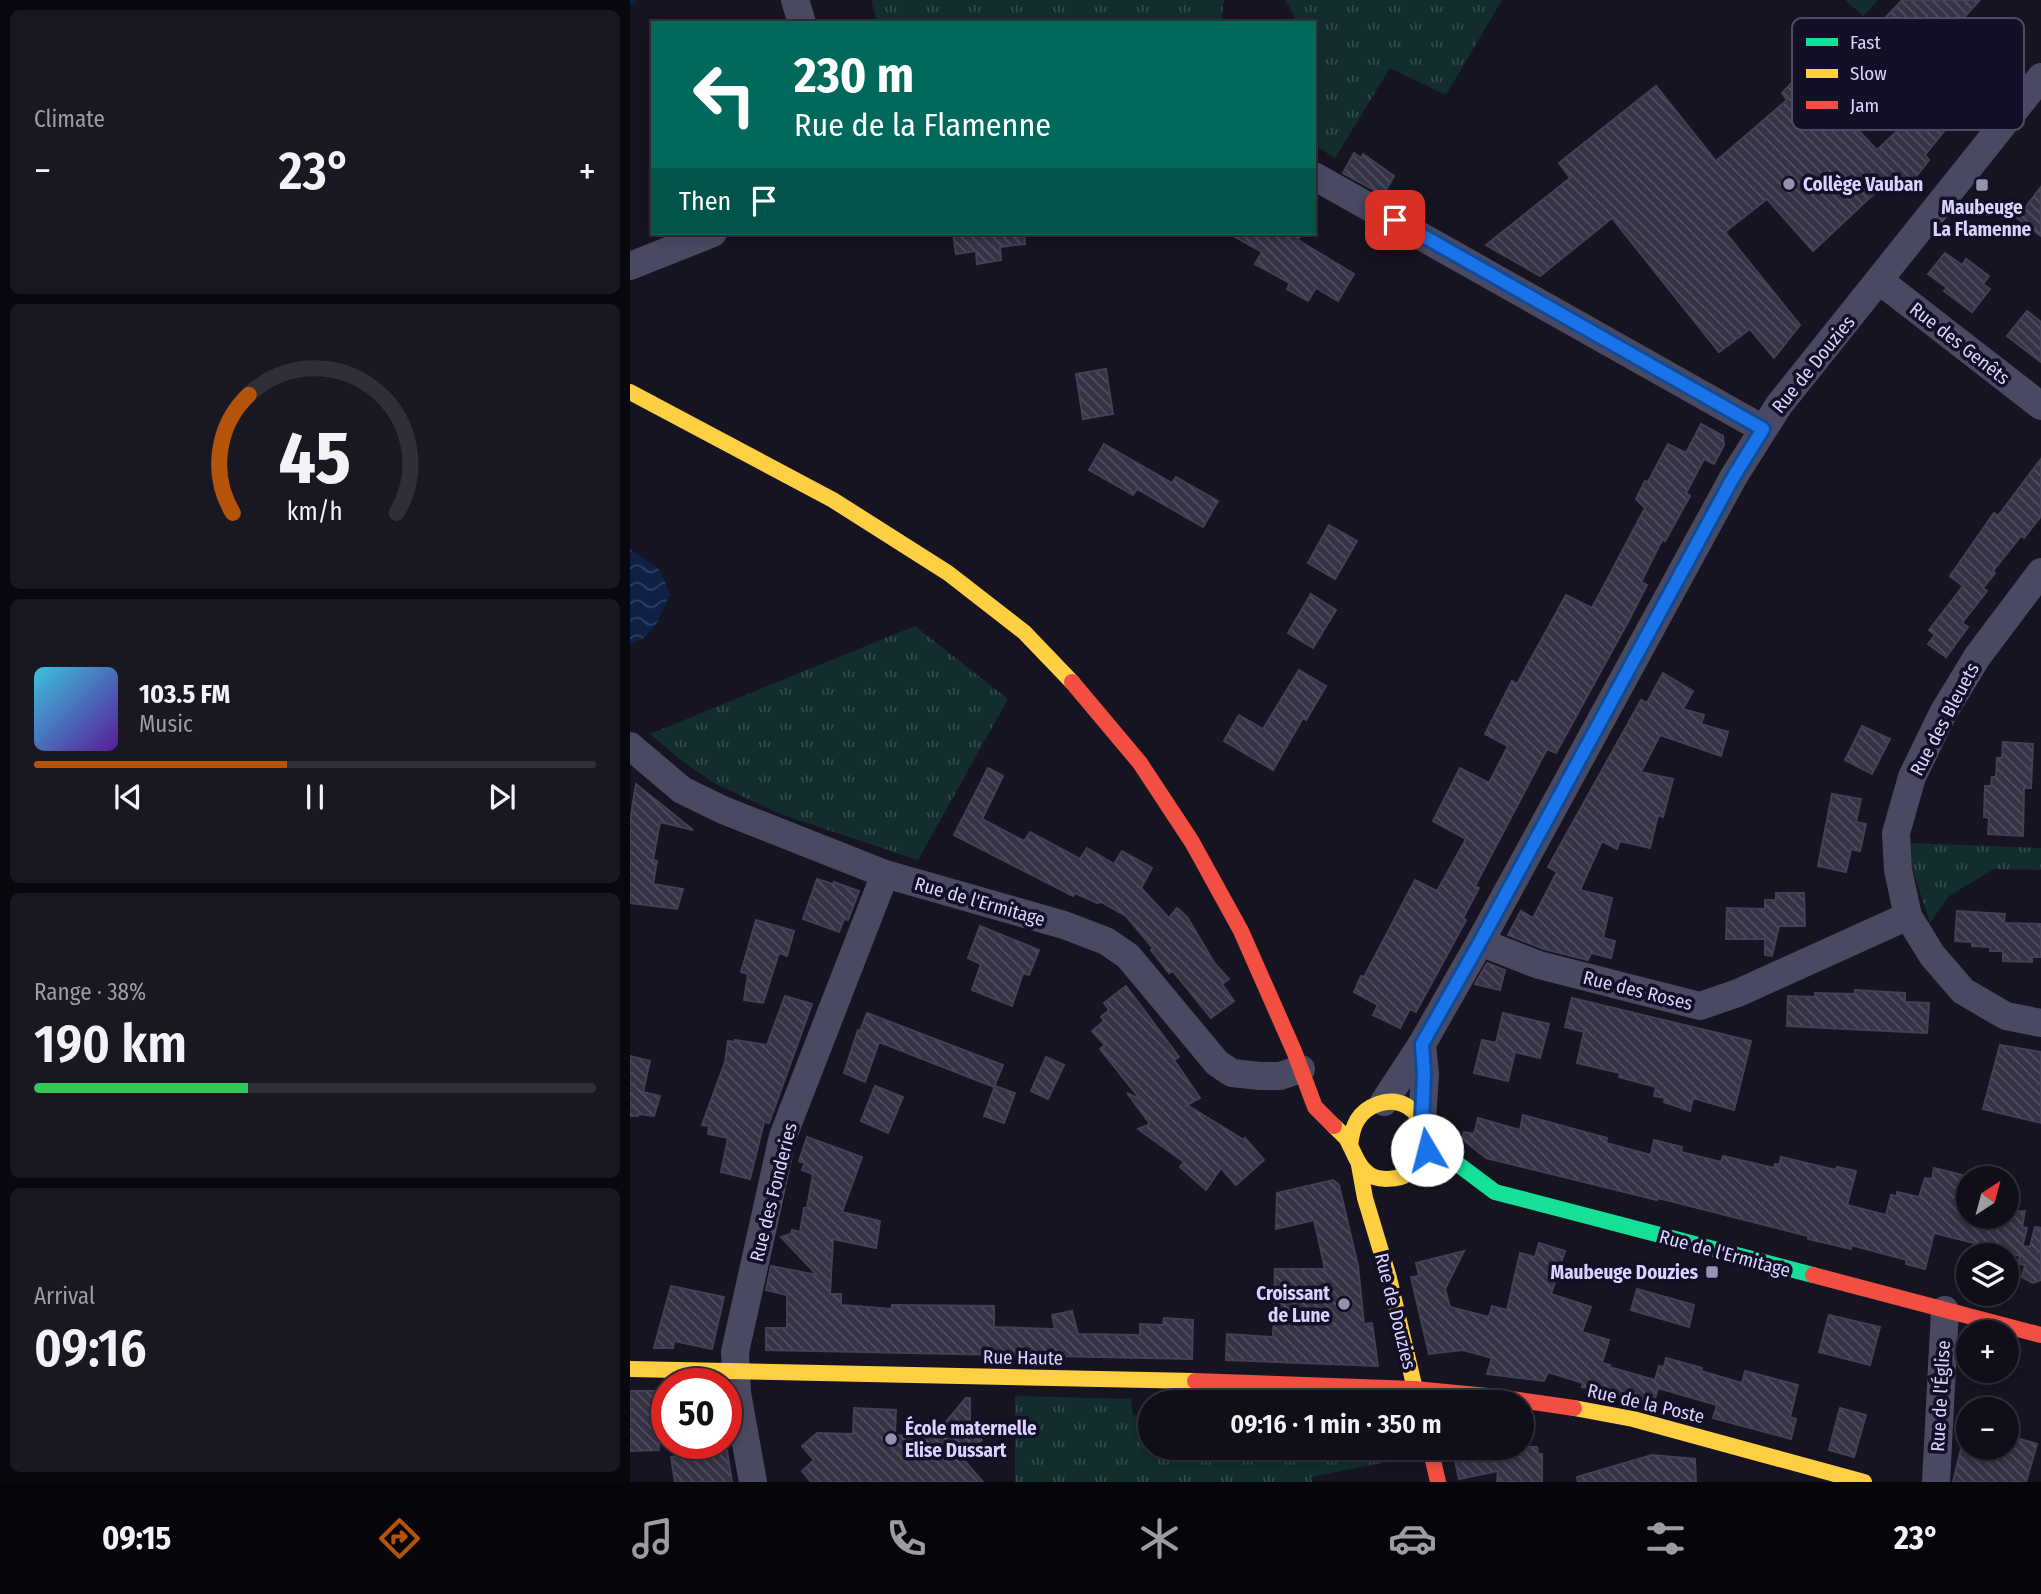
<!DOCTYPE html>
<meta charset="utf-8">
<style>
body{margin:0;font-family:"Fira Sans Condensed",sans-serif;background:#191822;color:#f1f3f6;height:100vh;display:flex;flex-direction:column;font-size:26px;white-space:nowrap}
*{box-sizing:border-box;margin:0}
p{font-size:23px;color:#9c9ca2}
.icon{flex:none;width:38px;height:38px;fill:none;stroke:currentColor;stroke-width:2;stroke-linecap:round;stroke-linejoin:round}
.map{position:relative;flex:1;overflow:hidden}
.side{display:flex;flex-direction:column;gap:10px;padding:10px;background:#09080e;width:630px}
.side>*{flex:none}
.top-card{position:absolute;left:21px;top:21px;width:665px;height:214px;border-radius:0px;box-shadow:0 4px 10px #0003,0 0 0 2px #302f38;background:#00695c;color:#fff;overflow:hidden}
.needle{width:46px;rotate:36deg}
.tools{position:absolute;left:1326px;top:1166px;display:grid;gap:14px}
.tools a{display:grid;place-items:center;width:63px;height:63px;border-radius:50%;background:#100f19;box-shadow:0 4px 10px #0003,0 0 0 2px #302f38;font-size:35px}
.speed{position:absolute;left:21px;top:1368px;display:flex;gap:14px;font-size:35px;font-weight:700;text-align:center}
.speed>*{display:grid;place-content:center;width:91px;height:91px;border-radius:50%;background:#100f19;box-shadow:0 4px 10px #0003,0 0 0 2px #302f38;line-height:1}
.speed .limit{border:10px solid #d22;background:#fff;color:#111}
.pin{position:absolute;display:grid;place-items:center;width:60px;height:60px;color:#fff;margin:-30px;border-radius:14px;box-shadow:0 4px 10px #0006}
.me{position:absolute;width:77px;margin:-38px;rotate:352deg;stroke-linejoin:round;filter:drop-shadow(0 0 5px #0008)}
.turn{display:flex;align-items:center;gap:24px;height:147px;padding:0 28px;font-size:32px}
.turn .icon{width:91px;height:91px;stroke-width:2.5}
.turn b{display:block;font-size:49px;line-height:60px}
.then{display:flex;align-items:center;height:66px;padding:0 28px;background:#0003;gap:14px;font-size:26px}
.big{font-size:52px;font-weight:600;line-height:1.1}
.side .tile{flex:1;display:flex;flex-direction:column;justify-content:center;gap:10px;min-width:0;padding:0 24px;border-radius:10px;background:#191822}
.side .dial{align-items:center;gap:0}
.dial svg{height:182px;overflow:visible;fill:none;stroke:#302f38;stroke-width:7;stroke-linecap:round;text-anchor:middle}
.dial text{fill:#f1f3f6;stroke:none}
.song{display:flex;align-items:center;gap:21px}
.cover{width:84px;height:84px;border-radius:10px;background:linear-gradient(135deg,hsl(190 70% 55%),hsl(270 70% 35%))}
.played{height:7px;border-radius:4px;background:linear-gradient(90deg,#b45309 45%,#302f38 45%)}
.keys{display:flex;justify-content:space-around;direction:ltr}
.heat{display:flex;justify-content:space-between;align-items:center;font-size:38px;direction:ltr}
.charge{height:10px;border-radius:5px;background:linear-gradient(90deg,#34c759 38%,#302f38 0)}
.trip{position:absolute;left:508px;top:1390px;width:396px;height:70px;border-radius:35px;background:#100f19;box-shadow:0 4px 10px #0003,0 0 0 2px #302f38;font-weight:600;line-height:70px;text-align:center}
.tab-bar{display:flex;height:112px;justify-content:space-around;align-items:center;background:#06060a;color:#9c9ca2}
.tab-bar .icon{width:49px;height:49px}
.tab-bar .current{color:#b45309}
.tab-bar b{font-size:32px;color:#f1f3f6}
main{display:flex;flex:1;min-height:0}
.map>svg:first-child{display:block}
.grass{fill:url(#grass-tufts)}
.pitch{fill:#132c2d}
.water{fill:url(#water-waves)}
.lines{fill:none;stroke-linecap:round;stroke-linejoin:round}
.stream{stroke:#0d2144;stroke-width:7}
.building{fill:url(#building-back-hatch);stroke:#433f54;stroke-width:2}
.street{stroke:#4a4962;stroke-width:28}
.fast{stroke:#16e098;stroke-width:16}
.slow{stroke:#ffcf43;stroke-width:16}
.jam{stroke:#f24e42;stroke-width:16}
.route-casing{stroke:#114b97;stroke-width:18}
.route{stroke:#1a73e8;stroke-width:12}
.poi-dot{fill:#9591b1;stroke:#130f26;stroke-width:2.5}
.labels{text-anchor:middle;stroke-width:7;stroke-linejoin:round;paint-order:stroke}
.poi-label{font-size:19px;font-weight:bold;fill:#d9d4ff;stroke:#130f26;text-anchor:start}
.street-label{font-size:19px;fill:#d9d4ff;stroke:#130f26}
.key{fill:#130f26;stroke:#4e4a67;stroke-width:2}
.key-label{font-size:19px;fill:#d9d4ff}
</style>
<main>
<section class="side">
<div class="tile"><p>Climate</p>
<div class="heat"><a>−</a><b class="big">23°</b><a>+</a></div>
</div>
<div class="tile dial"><svg viewBox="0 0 100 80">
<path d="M14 69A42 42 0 1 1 86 69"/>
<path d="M14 69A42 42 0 0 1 21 17" stroke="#b45309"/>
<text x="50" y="56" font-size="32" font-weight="700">45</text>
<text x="50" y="72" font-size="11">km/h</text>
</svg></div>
<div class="tile">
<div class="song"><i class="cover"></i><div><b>103.5 FM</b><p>Music</p></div></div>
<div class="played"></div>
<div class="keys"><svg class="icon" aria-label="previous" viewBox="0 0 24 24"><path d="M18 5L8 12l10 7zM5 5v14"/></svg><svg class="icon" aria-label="pause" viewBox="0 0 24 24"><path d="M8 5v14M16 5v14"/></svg><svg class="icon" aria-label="next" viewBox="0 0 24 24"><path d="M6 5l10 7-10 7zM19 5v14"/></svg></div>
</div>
<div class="tile"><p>Range · 38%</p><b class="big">190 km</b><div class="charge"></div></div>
<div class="tile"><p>Arrival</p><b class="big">09:16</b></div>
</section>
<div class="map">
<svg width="1411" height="1482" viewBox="0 0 1411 1482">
<defs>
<pattern id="grass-tufts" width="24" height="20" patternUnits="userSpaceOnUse" patternTransform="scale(1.75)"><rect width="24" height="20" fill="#132c2d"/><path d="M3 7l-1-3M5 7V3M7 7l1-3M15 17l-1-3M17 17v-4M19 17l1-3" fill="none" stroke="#354a4c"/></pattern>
<pattern id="water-waves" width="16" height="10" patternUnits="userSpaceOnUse" patternTransform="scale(1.75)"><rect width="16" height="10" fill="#0d2144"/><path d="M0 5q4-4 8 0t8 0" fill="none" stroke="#304060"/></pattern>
<pattern id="building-back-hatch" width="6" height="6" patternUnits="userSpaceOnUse" patternTransform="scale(1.75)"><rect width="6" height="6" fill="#343243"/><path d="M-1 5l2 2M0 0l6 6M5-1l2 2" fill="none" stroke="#514f5f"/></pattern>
</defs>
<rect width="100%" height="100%" fill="#161421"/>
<g class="grass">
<path d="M241 0H594L591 23H247Z"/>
<path d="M655 0H872L816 95 760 68 705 158 684 145V23H665L664 15Z"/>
<path d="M285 626 378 699 288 860 150 814 82 782 51 760 20 734Z"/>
<path d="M1281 843 1411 848V870L1364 869 1319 896 1300 923 1282 868Z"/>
<path d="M385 1396 501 1399 503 1415 520 1417V1447H764L767 1460 681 1477 682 1482H385Z"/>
</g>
<path class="pitch" d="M1215 0H1248L1233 16Z"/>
<path class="water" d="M0 549 30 570 40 594C32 611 23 641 0 643Z"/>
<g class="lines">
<path class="stream" d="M0 1 3 0"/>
</g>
<g class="building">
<path d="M1272 0H1350L1229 131 1247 150 1345 58 1358 72 1309 118 1318 126 1295 155 1299 160 1278 187 1266 173 1183 251 1137 199 1095 232 1170 325 1144 358 1120 329 1089 352 982 218 910 276 856 245 940 178 929 163 1026 86 1086 161 1157 100 1152 93 1214 26 1232 43Z"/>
<path d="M724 153 731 158 733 154 764 176 753 195 713 173Z"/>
<path d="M1411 187V236L1387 218Z"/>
<path d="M323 233H394L395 244 370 247 371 260 347 264 346 251 326 254Z"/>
<path d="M598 233H672L668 240 724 274 708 301 686 288 678 301 657 289 660 283 625 264 632 252Z"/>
<path d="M1315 253 1332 265 1336 259 1359 276 1353 284 1360 289 1342 312 1314 291 1317 288 1298 274Z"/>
<path d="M1397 311 1411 322V362L1377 336Z"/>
<path d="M476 369 483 414 453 419 446 374Z"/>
<path d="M1071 424 1093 436 1094 445 1084 464 1074 459 1056 493 1060 496 1035 541 1032 540 1011 582 1017 585 999 620 926 753 917 749 908 766 845 886 849 888 833 918 836 920 786 1012 780 1009 770 1028 743 1015 748 1005 724 992 731 976 734 977 785 880 807 891 836 839 803 821 830 768 859 783 878 746 855 734 882 681 887 684 936 595 962 608 1015 508 1006 499 1015 481 1018 482 1038 444 1056 453Z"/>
<path d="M474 444 542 483 546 477 588 501 573 527 507 489 503 495 459 470Z"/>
<path d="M1411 459V516L1394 538 1391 536 1363 571 1365 573 1353 588 1357 591 1332 623 1338 627 1316 657 1298 644 1305 635 1299 630 1333 586 1320 576 1364 513 1368 516Z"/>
<path d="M699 525 727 541 705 579 678 563Z"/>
<path d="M681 594 706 610 683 648 658 633Z"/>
<path d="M669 670 696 686 676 720 673 718 643 770 594 741 609 715 633 729Z"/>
<path d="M1033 673 1063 691 1053 709 1074 715 1071 724 1098 732 1091 756 1030 735 1011 772 1043 779 1033 817 1028 815 1020 848 990 841 987 849 972 841 950 890 982 898 973 938 985 941 981 958 961 953 958 960 914 949 878 935 891 911 903 918 927 872 918 867 1011 700 1017 703Z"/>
<path d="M1232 726 1260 739 1242 774 1215 760Z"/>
<path d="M1373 742 1403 744 1401 788H1394L1393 836 1358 834 1359 818 1354 817 1355 786H1361L1362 777H1366L1367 758H1372Z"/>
<path d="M358 768 373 776 352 819 394 841 400 832 450 859 457 848 484 864 492 851 522 868 511 888 539 918 547 908 557 917 585 964 599 979 592 984 604 1001 581 1018 543 971 539 973 521 950 523 948 496 916 471 902 467 903 445 893 443 896 324 835Z"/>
<path d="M6 784 63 830 30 822 23 860 27 861 23 884 53 889 47 909 0 903V821Z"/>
<path d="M1202 794 1231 799 1226 822 1236 824 1230 851 1221 849 1216 872 1188 866Z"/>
<path d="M187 879 203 884 204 882 229 891 218 920 214 919 209 932 173 919Z"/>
<path d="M1146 893H1174L1175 926H1149L1142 956 1135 955V939H1096L1097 908 1135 909V900H1146Z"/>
<path d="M1327 911 1375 914 1374 923 1411 924V957H1402V962L1373 961V951H1360V947L1342 946V942L1325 941Z"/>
<path d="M126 920 164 931 157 956 149 953 133 1003 114 1000 118 974 111 972Z"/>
<path d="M350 926 409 950 399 975 393 973 382 1006 342 990 351 964 338 958Z"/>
<path d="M857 963 875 970 870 990 845 984Z"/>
<path d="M496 986 549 1057 544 1060 570 1098 557 1105 614 1140 615 1138 634 1160 606 1185 591 1168 576 1190 550 1167 554 1162 508 1129 520 1124 497 1093 511 1100 470 1049 475 1045 462 1031 474 1021 471 1017 479 1010 474 1003Z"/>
<path d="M1225 990 1275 993V1002L1299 1003 1297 1033 1157 1026 1158 996 1185 997V993L1225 994Z"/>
<path d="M155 996 182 1004 139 1123 134 1122 120 1179 91 1172 98 1138 78 1134 79 1126 72 1125 95 1062 98 1041 105 1042V1040L137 1045Z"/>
<path d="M942 998 1121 1041 1104 1110 1063 1098 1060 1111 1034 1102 1035 1098 1024 1096 1026 1087 989 1077 990 1073 947 1063 954 1032 935 1027Z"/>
<path d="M237 1013 373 1065 364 1087 249 1042 235 1082 214 1073 228 1030 230 1031Z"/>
<path d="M873 1013 919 1024 910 1058 885 1052 878 1081 844 1073 852 1040 866 1043Z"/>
<path d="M1370 1045 1411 1052V1123L1353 1109Z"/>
<path d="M0 1056 20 1061 13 1092 30 1096 24 1116 8 1114V1116H0Z"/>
<path d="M416 1057 434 1065 418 1099 401 1091Z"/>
<path d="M245 1086 273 1097 258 1133 231 1121Z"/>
<path d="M365 1086 385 1093 374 1123 354 1116Z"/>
<path d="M893 1115 977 1138 976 1143 1021 1155 1024 1140 1052 1147 1051 1152 1091 1162 1093 1156 1144 1168 1145 1164 1149 1165 1151 1157 1206 1170 1207 1167 1226 1171 1217 1205 1256 1215 1261 1195 1267 1196V1192L1289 1197 1295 1178 1302 1179 1304 1168 1336 1176 1327 1210 1339 1213V1216H1353L1367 1220 1369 1216H1377V1212L1395 1211 1392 1227 1397 1228 1392 1248 1393 1246 1400 1247 1405 1227 1411 1228V1280L1403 1283 1392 1277 1395 1265 1388 1264 1390 1256 1361 1247 1352 1254 1348 1244 1304 1233 1295 1269 1276 1264 1277 1260 1221 1245V1249L1178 1239V1236L1048 1203 1028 1198 1027 1200 856 1158 832 1139 834 1132 844 1134 848 1118 890 1130Z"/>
<path d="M177 1137 232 1157 212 1212 250 1221 246 1248 203 1239 200 1294H211V1305L262 1309V1305L364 1306V1327L425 1329 422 1315 442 1311 448 1334 510 1335V1324L533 1325 534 1318 563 1320 562 1359 136 1350V1328H157V1295L136 1290 141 1266 187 1275 151 1237 161 1234 162 1230 170 1232 174 1208H177L183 1174 172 1170 175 1163 169 1161Z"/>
<path d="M703 1180 709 1185 728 1266 734 1324 742 1323 748 1366 596 1360 597 1334 643 1337 645 1269H695L684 1220 646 1229 647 1193Z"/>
<path d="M909 1243 935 1251 921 1294 961 1307 952 1332 979 1340 972 1363 980 1365 979 1367 1025 1380 1029 1366 1034 1367 1036 1358 1072 1368 1071 1371 1112 1383 1115 1371 1168 1385 1160 1417 1166 1419 1161 1439 1083 1418 1087 1405 1028 1388 1024 1402 952 1387 953 1383 918 1372 914 1381 857 1374 862 1358 833 1350 799 1354 781 1277 789 1276 786 1263 834 1251 815 1289 820 1307 859 1317 862 1306 877 1310 890 1253 905 1257Z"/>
<path d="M41 1286 94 1297 82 1349 44 1341 43 1348H24Z"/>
<path d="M1007 1289 1064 1305 1059 1327 1001 1310Z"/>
<path d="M1199 1315 1250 1327 1240 1365 1189 1352Z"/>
<path d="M0 1391H28L29 1450 0 1451Z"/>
<path d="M336 1398H340V1425L352 1440 333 1459 353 1482H181L172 1471 184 1460 172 1446 187 1433 223 1434 224 1408 266 1410 265 1435 304 1436Z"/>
<path d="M1210 1408 1236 1415 1224 1457 1199 1450Z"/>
<path d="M1383 1437 1407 1444 1396 1482H1323L1333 1441 1339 1443V1447H1380Z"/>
<path d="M68 1444H96L102 1482H45L41 1457 70 1454Z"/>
<path d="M822 1447H907L908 1454H912V1482H867L868 1471 829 1479Z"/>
<path d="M1022 1455 1065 1459 1066 1482H948L947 1477Z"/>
</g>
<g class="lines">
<g class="street">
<path d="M165 0 172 23"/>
<path d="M684 176 1133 429"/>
<path d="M0 266 83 233"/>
<path d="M1250 281 1411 406"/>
<path d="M1411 572 1347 657 1313 713 1282 777 1266 833 1268 870 1278 916 1302 955 1333 991 1376 1016 1411 1023"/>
<path d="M0 746 52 790 93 810 255 874 434 925 476 941 498 956 587 1063 602 1073 630 1076H650L671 1069"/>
<path d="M850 942 909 965 1070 1006 1108 993 1278 916"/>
<path d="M754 1102 792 1044 850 942 1104 476 1149 405 1411 77"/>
<path d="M792 1120 795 1074 792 1044"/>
<path d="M123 1482 107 1393 105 1352 153 1136 255 874"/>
<path d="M1306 1482 1315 1310"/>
</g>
<path class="fast" d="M797 1135 821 1159 865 1192 1183 1275"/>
<g class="slow">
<path d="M0 392 203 500 318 573 394 632 442 682"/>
<path d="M704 1126C708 1130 713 1134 716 1138 725 1152 727 1169 744 1177 752 1180 764 1179 771 1177 819 1161 793 1088 748 1104 728 1111 722 1126 720 1146"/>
<path d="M729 1165 735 1198 759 1278 788 1402"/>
<path d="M0 1369 565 1381"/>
<path d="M944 1408 1003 1419 1234 1482"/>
</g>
<g class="jam">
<path d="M442 682 510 763 562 842 611 931 664 1051 685 1107 704 1126"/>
<path d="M1183 1275 1411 1335"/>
<path d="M565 1381 785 1389 868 1397 944 1408"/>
<path d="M800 1447 808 1482"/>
</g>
</g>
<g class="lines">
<defs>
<path id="route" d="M765 220 1133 429 1104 476 850 942 792 1044 794 1074 792 1120 797 1135V1150"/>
</defs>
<use href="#route" class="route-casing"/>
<use href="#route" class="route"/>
</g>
<g class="poi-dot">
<circle cx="1159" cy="184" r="7"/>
<rect x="1345" y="178" width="14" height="14" rx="3.5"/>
<rect x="1075" y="1265" width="14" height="14" rx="3.5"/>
<circle cx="714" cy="1304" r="7"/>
<circle cx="261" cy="1439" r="7"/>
</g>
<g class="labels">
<g class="poi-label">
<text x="1173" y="191">Collège Vauban</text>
<text x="1352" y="214" text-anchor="middle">Maubeuge<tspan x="1352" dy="22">La Flamenne</tspan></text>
<text x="1068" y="1279" text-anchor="end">Maubeuge Douzies</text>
<text x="700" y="1300" text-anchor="end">Croissant<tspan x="700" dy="22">de Lune</tspan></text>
<text x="275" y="1435">École maternelle<tspan x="275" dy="22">Elise Dussart</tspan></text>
</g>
<g class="street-label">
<text transform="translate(1330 343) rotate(38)" y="7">Rue des Genêts</text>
<text transform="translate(1183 364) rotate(-51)" y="7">Rue de Douzies</text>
<text transform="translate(1314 719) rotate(-62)" y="7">Rue des Bleuets</text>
<text transform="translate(350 901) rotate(16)" y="7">Rue de l'Ermitage</text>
<text transform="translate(1008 990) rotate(14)" y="7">Rue des Roses</text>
<text transform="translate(143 1192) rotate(-76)" y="7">Rue des Fonderies</text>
<text transform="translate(1095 1253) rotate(15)" y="7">Rue de l'Ermitage</text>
<text transform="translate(766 1311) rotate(76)" y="7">Rue de Douzies</text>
<text transform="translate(393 1357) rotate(1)" y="7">Rue Haute</text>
<text transform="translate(1310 1396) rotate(-87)" y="7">Rue de l'Église</text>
<text transform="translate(1016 1403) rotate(13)" y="7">Rue de la Poste</text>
</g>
</g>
<rect x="1162" y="18" width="232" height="112" rx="10" class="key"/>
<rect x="1176" y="38" width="32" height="8" fill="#16e098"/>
<rect x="1176" y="69" width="32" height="9" fill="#ffcf43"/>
<rect x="1176" y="101" width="32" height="8" fill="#f24e42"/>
<g class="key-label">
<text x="1220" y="49">Fast</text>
<text x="1220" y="80">Slow</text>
<text x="1220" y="112">Jam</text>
</g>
</svg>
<div class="tools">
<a><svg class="needle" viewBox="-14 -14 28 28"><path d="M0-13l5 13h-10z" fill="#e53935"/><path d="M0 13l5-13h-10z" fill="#9c9ca2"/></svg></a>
<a><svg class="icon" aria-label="layers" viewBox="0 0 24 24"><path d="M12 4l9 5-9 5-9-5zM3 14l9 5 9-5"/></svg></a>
<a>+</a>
<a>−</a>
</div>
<div class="speed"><div class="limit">50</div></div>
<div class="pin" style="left:765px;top:220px;background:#d93025"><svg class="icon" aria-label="arrive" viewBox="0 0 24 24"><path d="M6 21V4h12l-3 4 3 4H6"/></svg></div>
<svg class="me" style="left:797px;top:1150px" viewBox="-20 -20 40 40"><circle r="19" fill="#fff"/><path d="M0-13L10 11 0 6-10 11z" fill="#1a73e8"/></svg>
<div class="trip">09:16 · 1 min · 350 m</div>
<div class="top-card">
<div class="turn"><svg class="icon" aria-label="left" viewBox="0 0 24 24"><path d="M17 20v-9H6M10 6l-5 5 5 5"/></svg><div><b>230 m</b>Rue de la Flamenne</div></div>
<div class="then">Then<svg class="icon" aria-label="arrive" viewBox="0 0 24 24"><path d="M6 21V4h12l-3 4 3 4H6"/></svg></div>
</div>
</div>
</main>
<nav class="tab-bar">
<b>09:15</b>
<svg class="icon current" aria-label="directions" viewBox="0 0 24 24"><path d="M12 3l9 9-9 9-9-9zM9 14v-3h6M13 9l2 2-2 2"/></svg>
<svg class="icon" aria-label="music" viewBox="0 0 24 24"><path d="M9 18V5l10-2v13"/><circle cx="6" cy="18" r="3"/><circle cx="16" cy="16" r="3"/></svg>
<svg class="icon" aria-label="phone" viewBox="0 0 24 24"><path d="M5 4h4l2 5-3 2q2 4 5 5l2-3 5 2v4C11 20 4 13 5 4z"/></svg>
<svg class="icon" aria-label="climate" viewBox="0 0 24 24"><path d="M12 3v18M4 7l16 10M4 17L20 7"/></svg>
<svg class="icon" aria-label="car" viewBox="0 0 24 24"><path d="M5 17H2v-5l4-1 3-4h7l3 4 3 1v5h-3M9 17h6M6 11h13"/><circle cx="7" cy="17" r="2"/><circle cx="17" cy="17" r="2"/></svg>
<svg class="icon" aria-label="filters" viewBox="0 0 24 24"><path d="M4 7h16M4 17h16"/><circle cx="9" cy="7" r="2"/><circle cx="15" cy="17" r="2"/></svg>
<b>23°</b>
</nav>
